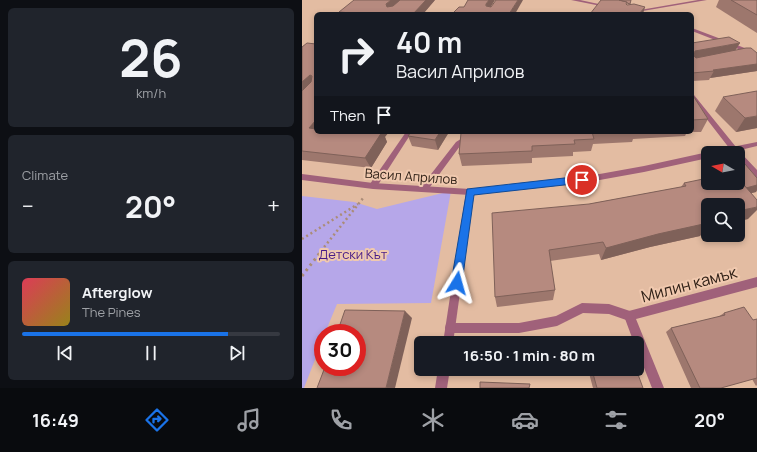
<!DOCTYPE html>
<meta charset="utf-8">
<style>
body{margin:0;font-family:Manrope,sans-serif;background:#20242c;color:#f1f3f6;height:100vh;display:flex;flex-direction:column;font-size:15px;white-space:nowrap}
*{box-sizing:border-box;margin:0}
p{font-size:13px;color:#9ea1a6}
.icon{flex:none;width:22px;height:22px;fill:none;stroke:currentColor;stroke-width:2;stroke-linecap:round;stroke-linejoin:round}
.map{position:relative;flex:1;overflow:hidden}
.sheet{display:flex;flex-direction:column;gap:8px;padding:8px;background:#0d0f14;width:302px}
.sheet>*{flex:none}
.guide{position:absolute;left:12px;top:12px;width:380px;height:122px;border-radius:6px;box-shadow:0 2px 6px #0003;background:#171b24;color:#f1f3f6;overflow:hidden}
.needle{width:26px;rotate:279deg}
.fabs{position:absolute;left:399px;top:146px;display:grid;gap:8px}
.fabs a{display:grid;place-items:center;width:44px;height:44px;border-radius:6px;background:#171b24;box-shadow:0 2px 6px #0003;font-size:20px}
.speed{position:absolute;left:12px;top:324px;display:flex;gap:8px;font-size:20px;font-weight:700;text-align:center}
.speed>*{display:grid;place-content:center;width:52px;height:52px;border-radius:50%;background:#171b24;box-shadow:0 2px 6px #0003;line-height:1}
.speed .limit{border:6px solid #d22;background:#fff;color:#111}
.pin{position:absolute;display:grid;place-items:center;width:34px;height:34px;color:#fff;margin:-17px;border:2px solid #fff;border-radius:50%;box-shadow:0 1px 4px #0007}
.me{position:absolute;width:44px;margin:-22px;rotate:8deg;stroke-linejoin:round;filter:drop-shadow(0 0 3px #0008)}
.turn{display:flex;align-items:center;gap:14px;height:84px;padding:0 16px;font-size:18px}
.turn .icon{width:52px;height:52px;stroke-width:2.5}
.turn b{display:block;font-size:28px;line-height:34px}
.then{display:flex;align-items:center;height:38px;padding:0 16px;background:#0003;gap:8px;font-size:15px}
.big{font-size:30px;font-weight:700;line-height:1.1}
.sheet .card{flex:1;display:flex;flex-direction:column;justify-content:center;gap:6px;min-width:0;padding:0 14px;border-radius:6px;background:#20242c}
.sheet .dial{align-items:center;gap:0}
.dial b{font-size:52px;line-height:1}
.song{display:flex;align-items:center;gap:12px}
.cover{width:48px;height:48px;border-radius:6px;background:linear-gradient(135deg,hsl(350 70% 55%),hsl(50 70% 35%))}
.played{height:4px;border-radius:2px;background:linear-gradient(90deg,#1a73e8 80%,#363941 80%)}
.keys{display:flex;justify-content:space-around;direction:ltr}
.heat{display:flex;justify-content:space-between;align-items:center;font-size:22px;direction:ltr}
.trip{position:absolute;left:112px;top:336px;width:230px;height:40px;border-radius:6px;background:#171b24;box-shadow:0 2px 6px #0003;font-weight:700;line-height:40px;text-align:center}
.menu{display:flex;height:64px;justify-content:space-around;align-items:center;background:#090b0e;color:#9ea1a6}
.menu .icon{width:28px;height:28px}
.menu .active{color:#1a73e8}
.menu b{font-size:18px;color:#f1f3f6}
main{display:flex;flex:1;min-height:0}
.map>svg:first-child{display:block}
.green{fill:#b6a7e9}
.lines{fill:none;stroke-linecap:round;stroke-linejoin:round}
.path-far1{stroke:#ab8c77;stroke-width:2.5;stroke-dasharray:2 3;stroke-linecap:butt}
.path{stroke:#ab8c77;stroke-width:3;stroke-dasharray:2.5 4;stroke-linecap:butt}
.service{fill:#a0617a;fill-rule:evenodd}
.minor{fill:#a0617a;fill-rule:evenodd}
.tertiary{fill:#a0617a;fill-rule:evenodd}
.wall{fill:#9d776d}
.shaded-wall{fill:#7f6159}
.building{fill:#b68a7f;stroke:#7f6159}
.route{fill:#1a73e8;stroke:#114b97}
.labels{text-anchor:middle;stroke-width:4;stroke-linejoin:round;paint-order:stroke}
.street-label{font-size:13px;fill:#302117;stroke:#f0c9af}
.park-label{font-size:13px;fill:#461a87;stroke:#f0c9af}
.near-street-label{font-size:16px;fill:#302117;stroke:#f0c9af}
</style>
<main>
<section class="sheet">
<div class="card dial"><b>26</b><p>km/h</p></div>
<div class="card"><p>Climate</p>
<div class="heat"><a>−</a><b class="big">20°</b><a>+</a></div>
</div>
<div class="card">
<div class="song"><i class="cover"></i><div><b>Afterglow</b><p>The Pines</p></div></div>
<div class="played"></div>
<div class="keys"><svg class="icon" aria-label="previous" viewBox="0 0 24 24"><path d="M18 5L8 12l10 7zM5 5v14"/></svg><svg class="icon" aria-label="pause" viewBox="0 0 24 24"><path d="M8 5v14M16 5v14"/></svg><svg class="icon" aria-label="next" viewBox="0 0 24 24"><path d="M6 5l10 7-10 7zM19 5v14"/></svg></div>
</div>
</section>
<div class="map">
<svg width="455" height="388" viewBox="0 0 455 388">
<rect width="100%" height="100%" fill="#e3bca2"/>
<path class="green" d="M149 191 129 303 35 304 23 333H21V339L2 388H0V196L52 202 75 209Z"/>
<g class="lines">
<g class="path-far1">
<path d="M0 239 56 204"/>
<path d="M19 251 62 197"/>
</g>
<path class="path" d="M0 276 20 250"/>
<path class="service" d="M280 303 307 304 331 312 332 316 331 320 327 321 307 314 281 313 255 326 217 333H148L144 332 143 328 144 324 148 323H217L254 316Z"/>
<g class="minor">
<path d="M269 0H278L306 6 304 7Z"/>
<path d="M396 0H405L323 14 327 10H338Z"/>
<path d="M390 28 448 50 455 56V61L444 52 390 31Z"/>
<path d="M390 94 392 95 438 152 455 170V178L452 177 436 159V153H431L390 100Z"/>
<path d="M104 132H110L74 188H68L67 186 68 184Z"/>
<path d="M170 132H178L158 146 125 191H119L118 189 119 187 154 142Z"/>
<path d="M168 189 171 190 172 192 151 343H141L164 192 165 190Z"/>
<path d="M455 277V287L334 319 362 388H350L335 350V343H332L322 316 323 312Z"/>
<path d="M136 369H148L145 388H133Z"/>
</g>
<g class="tertiary">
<path d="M455 142V146L426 153H411L415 150Z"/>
<path d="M406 152 408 153H406V158L342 172 281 183 168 195 71 189 0 180V174L71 183 168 189 281 177 342 166Z"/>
</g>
</g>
<g class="wall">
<path d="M133 0 121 14H38L37 12Z"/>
<path d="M417 0H455V33L414 7Z"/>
<path d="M390 43 455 53V71L408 78 407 80 390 81Z"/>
<path d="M14 44V132L83 137 85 142 69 168 0 160V47Z"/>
<path d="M390 94 406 119 399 132H390Z"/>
<path d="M421 97 455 128 434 132 413 111Z"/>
<path d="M109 132H147L136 150 110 146 106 136Z"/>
<path d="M161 132H389H385L383 136 331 139 330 142 291 144 289 151 271 152V156L230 158V163L160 166 157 154Z"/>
<path d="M455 178V190L454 192 449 193 446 219 403 229 398 236 348 247 299 260 297 254 248 261 253 290 251 300 195 307 193 297 287 204 379 187 382 183Z"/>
<path d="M422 313 451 320 455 319V385L454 386 450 379 419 388H389L364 332 369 328 416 317Z"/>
<path d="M290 370 341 388H291L287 373Z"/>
</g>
<g class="shaded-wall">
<path d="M89 0H99L87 13 84 4Z"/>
<path d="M124 0H133L121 14H111Z"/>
<path d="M187 0H193L185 13 184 4Z"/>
<path d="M216 0H221L213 14H207Z"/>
<path d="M343 7 341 14H337Z"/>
<path d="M438 43 433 51 390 59 393 51Z"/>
<path d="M455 64V71L408 78 412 71 411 70Z"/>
<path d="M8 75 14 85 0 97V82Z"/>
<path d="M455 116V128L434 132 443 118Z"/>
<path d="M14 120V132L7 128Z"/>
<path d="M75 132H87L83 137 85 142 69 168 63 158Z"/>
<path d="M138 132H147L136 150 133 140Z"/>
<path d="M455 185V190L454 192 437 196 443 188Z"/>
<path d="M455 207V210L446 219 436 221V211Z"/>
<path d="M406 218V229H403L398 236 348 247 299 260 304 248Z"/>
<path d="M103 311 110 318 93 388H84Z"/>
</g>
<g class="building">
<path d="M52 0H89L84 4 85 7 91 6 98 0H124L111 14H62L37 12Z"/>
<path d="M166 0H187L184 4V6L189 7 194 0H216L207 14H150L157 7H162Z"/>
<path d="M299 0H317L325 2 324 4 325 5 332 4 343 7 337 14H288Z"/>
<path d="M317 0H329L328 4 325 3V2Z"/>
<path d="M429 0H455V15Z"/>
<path d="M427 37 438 43 393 51 392 56 394 58 444 48H449L455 53V64L411 70 412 71 390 73V43Z"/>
<path d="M5 43 14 44V120L7 128 14 129V132H80L63 158 0 151V91L9 82 10 76 8 75 0 82V47Z"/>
<path d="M455 91V116L443 118 421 97Z"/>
<path d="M390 94 406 119 390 120Z"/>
<path d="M109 132H138L133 140 106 136Z"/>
<path d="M161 132H297H290L292 139 272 140 273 144 230 146V151L157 154 159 133Z"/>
<path d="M443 164 455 178V185L444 188 436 178V166Z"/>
<path d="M406 178V183H436V178L455 200V207L436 211V205H406V223L356 234 304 248 301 242 247 250 253 290 193 297 190 213 287 204 384 186 382 183Z"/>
<path d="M442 307 451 320 455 319V378L419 388H398L369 328 423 315 422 313Z"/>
<path d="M43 310 103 311 84 388H15L23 367H55V333H35Z"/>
<path d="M295 369H334L341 388H295L290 370Z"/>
<path d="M178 382 228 384 227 388H178Z"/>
</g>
<path class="route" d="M280 176 285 180 280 183 172 195 160 283 159 287 155 288 151 287 149 283 165 189Z"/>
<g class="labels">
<g class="street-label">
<text transform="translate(109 176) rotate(4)" y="5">Васил Априлов</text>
</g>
<g class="park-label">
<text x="51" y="259">Детски Кът</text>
</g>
<g class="near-street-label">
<text transform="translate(387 284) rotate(-15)" y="6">Милин камък</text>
</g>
</g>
</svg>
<div class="fabs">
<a><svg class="needle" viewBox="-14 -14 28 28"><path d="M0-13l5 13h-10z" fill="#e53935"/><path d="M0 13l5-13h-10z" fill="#9ea1a6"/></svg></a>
<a><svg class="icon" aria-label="search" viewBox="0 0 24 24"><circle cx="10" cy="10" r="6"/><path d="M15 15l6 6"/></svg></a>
</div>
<div class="speed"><div class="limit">30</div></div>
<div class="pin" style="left:280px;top:180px;background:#d93025"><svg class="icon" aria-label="arrive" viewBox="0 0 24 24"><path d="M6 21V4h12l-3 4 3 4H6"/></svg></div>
<svg class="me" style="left:155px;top:283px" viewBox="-20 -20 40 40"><path d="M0-17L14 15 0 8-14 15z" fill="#1a73e8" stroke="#fff" stroke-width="4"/></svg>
<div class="trip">16:50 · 1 min · 80 m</div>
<div class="guide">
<div class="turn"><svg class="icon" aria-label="right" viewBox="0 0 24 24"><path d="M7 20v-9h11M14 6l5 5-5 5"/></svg><div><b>40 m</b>Васил Априлов</div></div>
<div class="then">Then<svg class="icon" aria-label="arrive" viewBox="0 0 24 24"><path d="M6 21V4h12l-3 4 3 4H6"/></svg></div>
</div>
</div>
</main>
<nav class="menu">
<b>16:49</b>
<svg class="icon active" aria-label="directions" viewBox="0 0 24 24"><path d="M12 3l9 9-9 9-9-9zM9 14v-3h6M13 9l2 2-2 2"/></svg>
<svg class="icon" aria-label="music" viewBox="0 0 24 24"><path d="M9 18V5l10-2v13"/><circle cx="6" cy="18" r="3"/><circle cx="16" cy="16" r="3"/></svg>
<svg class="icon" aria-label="phone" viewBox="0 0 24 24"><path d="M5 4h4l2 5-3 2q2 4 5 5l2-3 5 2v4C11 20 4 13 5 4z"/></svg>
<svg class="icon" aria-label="climate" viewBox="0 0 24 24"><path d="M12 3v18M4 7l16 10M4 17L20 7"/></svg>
<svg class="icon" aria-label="car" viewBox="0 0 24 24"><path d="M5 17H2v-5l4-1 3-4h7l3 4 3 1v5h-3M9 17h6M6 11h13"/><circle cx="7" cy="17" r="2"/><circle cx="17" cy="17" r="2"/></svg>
<svg class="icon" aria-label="filters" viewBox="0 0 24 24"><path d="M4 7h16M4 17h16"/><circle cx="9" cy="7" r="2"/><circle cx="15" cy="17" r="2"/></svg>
<b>20°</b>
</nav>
